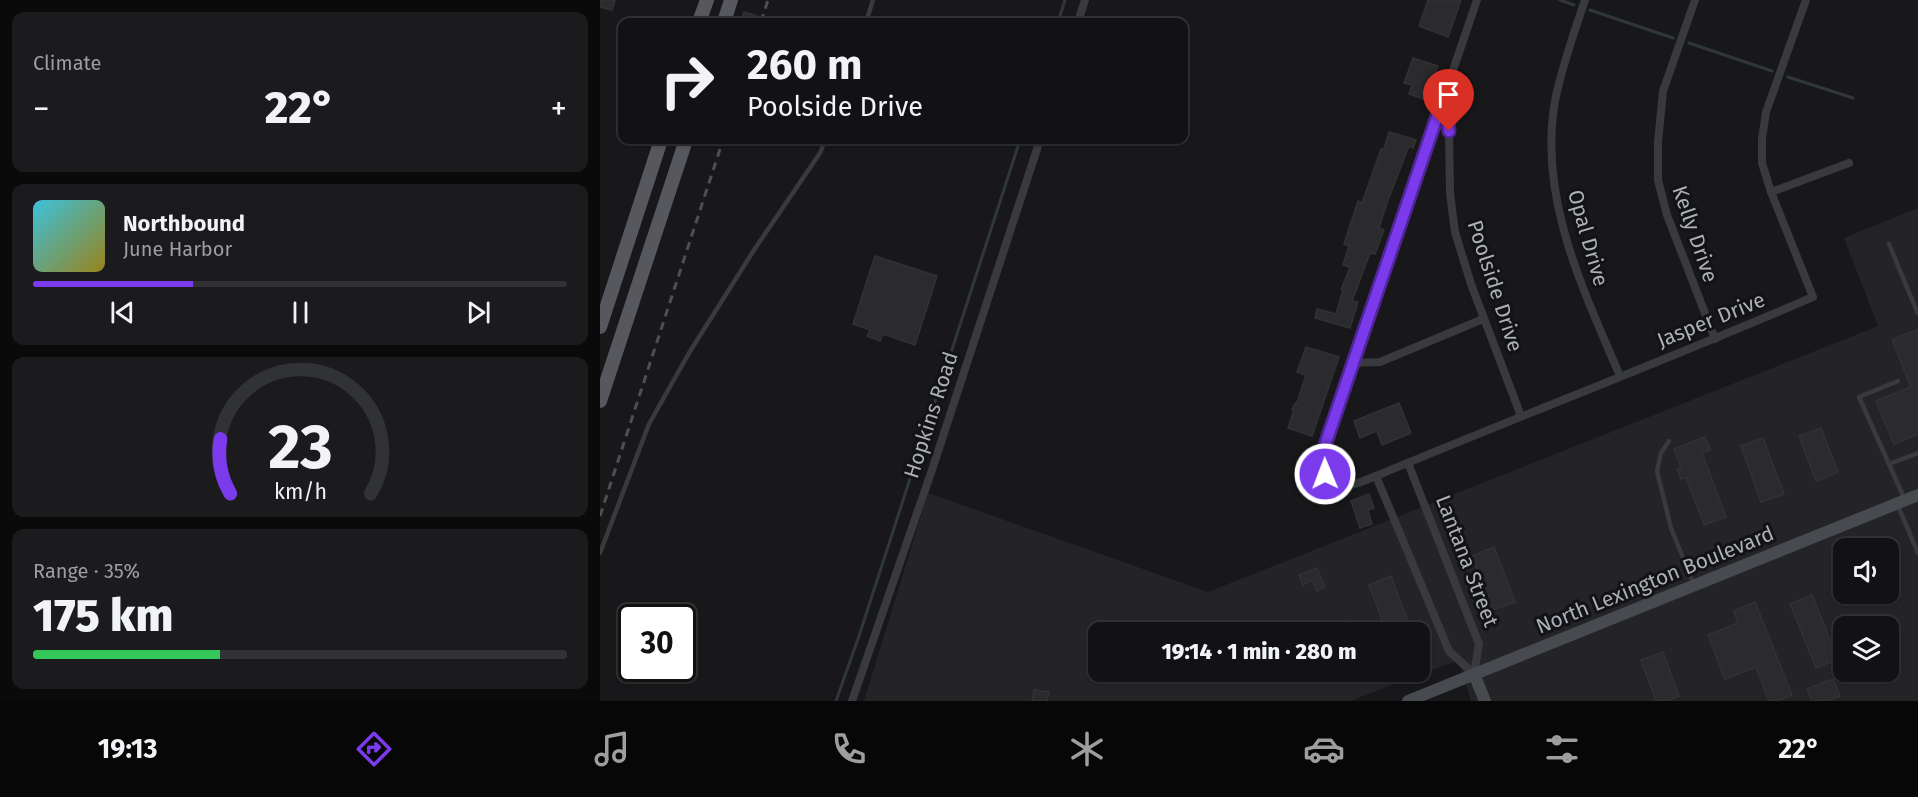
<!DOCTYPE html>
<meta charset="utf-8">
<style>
body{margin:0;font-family:"Fira Sans",sans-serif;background:#1b1b1d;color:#f1f3f6;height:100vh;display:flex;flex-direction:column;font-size:22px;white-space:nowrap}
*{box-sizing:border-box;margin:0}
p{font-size:20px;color:#9c9ea0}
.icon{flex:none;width:33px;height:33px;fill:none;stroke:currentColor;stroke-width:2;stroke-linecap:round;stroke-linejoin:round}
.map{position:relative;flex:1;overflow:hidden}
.drawer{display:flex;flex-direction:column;gap:12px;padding:12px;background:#0a0a0b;width:600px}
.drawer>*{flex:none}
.top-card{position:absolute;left:18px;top:18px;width:570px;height:126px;border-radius:12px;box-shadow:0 2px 4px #0004,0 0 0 2px #313234;background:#121214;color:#f1f3f6;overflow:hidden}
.fabs{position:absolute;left:1233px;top:538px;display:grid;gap:12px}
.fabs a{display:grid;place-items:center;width:66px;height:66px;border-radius:12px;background:#121214;box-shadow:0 2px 4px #0004,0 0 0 2px #313234;font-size:30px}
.speed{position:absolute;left:18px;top:604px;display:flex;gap:12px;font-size:30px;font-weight:700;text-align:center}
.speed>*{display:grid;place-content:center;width:78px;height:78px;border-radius:50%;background:#121214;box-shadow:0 2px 4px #0004,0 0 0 2px #313234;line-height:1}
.speed .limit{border:3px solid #111;border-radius:9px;background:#fff;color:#111}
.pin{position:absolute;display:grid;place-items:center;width:51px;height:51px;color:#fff;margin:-62px -26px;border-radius:50% 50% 50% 0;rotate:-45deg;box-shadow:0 0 6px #0007}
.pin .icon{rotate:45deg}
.me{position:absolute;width:66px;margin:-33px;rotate:359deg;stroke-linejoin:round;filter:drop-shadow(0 0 4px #0008)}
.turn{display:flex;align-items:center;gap:21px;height:126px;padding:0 30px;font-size:27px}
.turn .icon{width:78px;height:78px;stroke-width:2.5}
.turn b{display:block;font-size:42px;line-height:51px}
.big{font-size:45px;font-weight:800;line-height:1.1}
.drawer .tile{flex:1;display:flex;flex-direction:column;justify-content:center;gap:9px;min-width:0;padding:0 21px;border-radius:12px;background:#1b1b1d}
.drawer .dial{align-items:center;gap:0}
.dial svg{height:156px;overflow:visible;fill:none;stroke:#313234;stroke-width:7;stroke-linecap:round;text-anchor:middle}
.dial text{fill:#f1f3f6;stroke:none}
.song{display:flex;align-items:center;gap:18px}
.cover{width:72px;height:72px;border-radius:9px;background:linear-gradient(135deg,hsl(190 70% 55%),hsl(50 70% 35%))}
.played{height:6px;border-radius:3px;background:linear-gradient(90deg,#7c3aed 30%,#313234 30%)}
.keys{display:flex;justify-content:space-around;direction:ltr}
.heat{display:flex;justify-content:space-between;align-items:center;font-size:33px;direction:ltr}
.charge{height:9px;border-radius:4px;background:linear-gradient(90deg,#34c759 35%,#313234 0)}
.trip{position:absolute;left:488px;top:622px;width:342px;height:60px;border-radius:12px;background:#121214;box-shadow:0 2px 4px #0004,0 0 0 2px #313234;font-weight:800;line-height:60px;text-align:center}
.menu{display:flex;height:96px;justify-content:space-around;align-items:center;background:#070708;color:#9c9ea0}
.menu .icon{width:42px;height:42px}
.menu .current{color:#7c3aed}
.menu b{font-size:27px;color:#f1f3f6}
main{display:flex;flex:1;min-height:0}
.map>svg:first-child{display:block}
.built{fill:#242427;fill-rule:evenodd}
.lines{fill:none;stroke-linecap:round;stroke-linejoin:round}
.stream{stroke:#2f373d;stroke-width:3}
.building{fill:#2b2b2e;stroke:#323235;stroke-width:1.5}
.lane{stroke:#393a3e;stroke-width:4.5}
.street{stroke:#393a3e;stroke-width:8}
.secondary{stroke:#474a4e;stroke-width:12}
.primary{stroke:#56585d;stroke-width:14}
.rail{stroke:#4c4f53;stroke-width:3;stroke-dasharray:8 6;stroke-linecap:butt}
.route-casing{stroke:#51269a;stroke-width:15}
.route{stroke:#7c3aed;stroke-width:10}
.labels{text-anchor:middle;stroke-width:6;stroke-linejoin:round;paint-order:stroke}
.street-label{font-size:21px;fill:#abb0b8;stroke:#131315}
</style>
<main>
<section class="drawer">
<div class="tile"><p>Climate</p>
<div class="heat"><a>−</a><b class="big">22°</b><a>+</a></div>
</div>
<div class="tile">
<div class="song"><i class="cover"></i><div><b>Northbound</b><p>June Harbor</p></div></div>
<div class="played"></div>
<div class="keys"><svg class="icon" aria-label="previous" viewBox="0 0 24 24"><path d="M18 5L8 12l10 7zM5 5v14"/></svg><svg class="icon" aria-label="pause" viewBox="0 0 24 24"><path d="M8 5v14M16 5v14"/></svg><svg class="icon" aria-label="next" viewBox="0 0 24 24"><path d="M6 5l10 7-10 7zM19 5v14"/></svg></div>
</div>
<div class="tile dial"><svg viewBox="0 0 100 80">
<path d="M14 69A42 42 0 1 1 86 69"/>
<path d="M14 69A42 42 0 0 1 9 41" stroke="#7c3aed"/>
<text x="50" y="56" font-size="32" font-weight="700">23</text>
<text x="50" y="72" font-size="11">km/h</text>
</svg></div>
<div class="tile"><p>Range · 35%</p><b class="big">175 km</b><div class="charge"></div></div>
</section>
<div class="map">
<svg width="1318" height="701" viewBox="0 0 1318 701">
<rect width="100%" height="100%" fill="#18181a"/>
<path class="built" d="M1318 208V701H871L859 660 750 701H264L328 493 608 592 1278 326 1244 238ZM1244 549H1288V594H1244ZM1244 627H1288V672H1244ZM498 633H819V672H498Z"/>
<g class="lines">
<g class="stream">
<path d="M960 0 974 5"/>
<path d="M990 10 1073 38"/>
<path d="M458 22 465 0"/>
<path d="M1089 43 1172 71"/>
<path d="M1188 77 1253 98"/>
<path d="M236 701 259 636 420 140"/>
</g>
</g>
<g class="building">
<path d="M0 0H15L12 10 0 7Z"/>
<path d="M828 0H861L848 37 819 26Z"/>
<path d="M144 12 157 16 155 22H141Z"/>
<path d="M813 58 838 66 826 100 809 94 812 85 804 83Z"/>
<path d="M789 132 816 140 813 148 809 146 788 200 779 228 784 230 775 254 770 253 752 301 758 302 750 328 715 318 717 309 736 314 743 290H741L750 267 743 265 749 246 744 244 758 201 762 203 781 149H784Z"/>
<path d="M275 256 337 276 315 345 283 334 280 341 267 336 270 330 253 324Z"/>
<path d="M1318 329V434L1294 444 1276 401 1311 387 1292 340Z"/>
<path d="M706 347 739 357 712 436 688 428 694 410H692L695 403H697L706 375 697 372Z"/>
<path d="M799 403 811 433 782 445 777 431 760 438 754 421Z"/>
<path d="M1221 428 1238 472 1216 481 1199 436Z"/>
<path d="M1105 437 1110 450 1102 453 1126 517 1104 525 1086 477 1081 479 1077 469 1081 467 1074 449Z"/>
<path d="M1163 438 1184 494 1161 502 1141 446Z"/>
<path d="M769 494 774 508 768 510 772 524 760 528 751 501Z"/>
<path d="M894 547 915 602 893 610 872 556Z"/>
<path d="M717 568 725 587 717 591 712 580 703 585 699 575Z"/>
<path d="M791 576 812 633H787L769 585Z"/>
<path d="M1212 595 1238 659 1216 668 1190 604Z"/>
<path d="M1155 602 1192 695 1177 701H1169L1156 667 1125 679 1108 635 1138 623 1134 611Z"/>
<path d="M748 620 752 633H713L712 631Z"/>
<path d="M1063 652 1079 696 1067 701H1056L1041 660Z"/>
<path d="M1233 679 1240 696 1227 701H1212L1207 689Z"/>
<path d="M434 690 449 692 447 701H432Z"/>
</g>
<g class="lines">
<g class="lane">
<path d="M266 22 273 0"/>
<path d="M313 22 315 19 327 22"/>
<path d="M1289 244 1318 314"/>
<path d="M1298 381 1259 397 1305 500"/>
<path d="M1069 441 1061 453 1057 471 1071 528 1094 585"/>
<path d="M1289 464 1318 453"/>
<path d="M1298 506 1318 553"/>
<path d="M0 553 49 424 89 353 154 250 220 153 225 140"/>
</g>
<g class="street">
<path d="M877 0 722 454C721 469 730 488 749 485 758 484 768 479 776 476 922 415 1069 359 1213 297L1171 192 1162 163V139L1166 112 1206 0"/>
<path d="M985 0C974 33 962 66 955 101 938 198 983 289 1020 376"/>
<path d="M1095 0 1063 91 1058 142V180L1067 215 1115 339"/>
<path d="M478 22 485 0"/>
<path d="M845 96 849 131 850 193 855 232 871 284 921 416"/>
<path d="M1171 192 1249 163"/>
<path d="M753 363 780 362 883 319"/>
<path d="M808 463 879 644 874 674"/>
<path d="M776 476 849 651 874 674"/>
<path d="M252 701 332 470 440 140"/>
</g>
<g class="secondary">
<path d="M874 674 885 701"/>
<path d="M808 701 1318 495"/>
</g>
<g class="primary">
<path d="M99 22 107 0"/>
<path d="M124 22 131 0"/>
<path d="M0 327 61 140"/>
<path d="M0 401 86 140"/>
</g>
<g class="rail">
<path d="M161 22 168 0"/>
<path d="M0 516 123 140"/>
</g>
</g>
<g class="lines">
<defs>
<path id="route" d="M725 474 722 466V454L845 93 849 131"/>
</defs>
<use href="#route" class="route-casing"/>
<use href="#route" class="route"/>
</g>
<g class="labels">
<g class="street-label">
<text transform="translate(1095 234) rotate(71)" y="7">Kelly Drive</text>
<text transform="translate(988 238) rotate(74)" y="7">Opal Drive</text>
<text transform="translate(895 286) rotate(72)" y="7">Poolside Drive</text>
<text transform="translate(1111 320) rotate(-22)" y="7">Jasper Drive</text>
<text transform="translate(331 415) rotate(-72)" y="7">Hopkins Road</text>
<text transform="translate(867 561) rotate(69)" y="7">Lantana Street</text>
<text transform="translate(1055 580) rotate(-22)" y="7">North Lexington Boulevard</text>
</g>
</g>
</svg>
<div class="fabs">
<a><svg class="icon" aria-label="sound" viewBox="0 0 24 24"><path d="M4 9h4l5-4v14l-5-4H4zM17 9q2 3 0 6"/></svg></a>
<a><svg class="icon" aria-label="layers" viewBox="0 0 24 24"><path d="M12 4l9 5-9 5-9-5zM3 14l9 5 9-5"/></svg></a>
</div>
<div class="speed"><div class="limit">30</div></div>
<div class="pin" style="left:849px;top:131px;background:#d93025"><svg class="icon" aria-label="arrive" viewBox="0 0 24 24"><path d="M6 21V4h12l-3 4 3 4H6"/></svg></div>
<svg class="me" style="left:725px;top:474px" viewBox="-20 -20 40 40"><circle r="17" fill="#7c3aed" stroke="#fff" stroke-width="3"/><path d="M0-11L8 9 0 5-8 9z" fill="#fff"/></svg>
<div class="trip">19:14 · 1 min · 280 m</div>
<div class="top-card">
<div class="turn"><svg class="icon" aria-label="right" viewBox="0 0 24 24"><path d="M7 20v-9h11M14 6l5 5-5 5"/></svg><div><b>260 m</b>Poolside Drive</div></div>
</div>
</div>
</main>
<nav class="menu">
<b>19:13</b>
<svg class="icon current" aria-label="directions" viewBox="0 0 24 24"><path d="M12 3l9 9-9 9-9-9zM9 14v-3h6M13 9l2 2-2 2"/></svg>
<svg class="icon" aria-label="music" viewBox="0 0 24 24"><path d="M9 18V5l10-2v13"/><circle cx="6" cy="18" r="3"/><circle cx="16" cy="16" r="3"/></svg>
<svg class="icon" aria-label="phone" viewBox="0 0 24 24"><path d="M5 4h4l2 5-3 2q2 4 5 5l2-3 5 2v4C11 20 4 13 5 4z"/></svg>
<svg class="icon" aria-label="climate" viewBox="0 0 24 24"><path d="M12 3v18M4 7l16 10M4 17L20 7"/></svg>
<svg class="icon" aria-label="car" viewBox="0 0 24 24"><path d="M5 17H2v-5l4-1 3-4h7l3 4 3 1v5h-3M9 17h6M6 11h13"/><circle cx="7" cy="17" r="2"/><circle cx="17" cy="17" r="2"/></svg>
<svg class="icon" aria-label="filters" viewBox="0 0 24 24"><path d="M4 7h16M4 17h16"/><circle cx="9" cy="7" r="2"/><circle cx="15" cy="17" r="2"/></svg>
<b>22°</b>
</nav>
